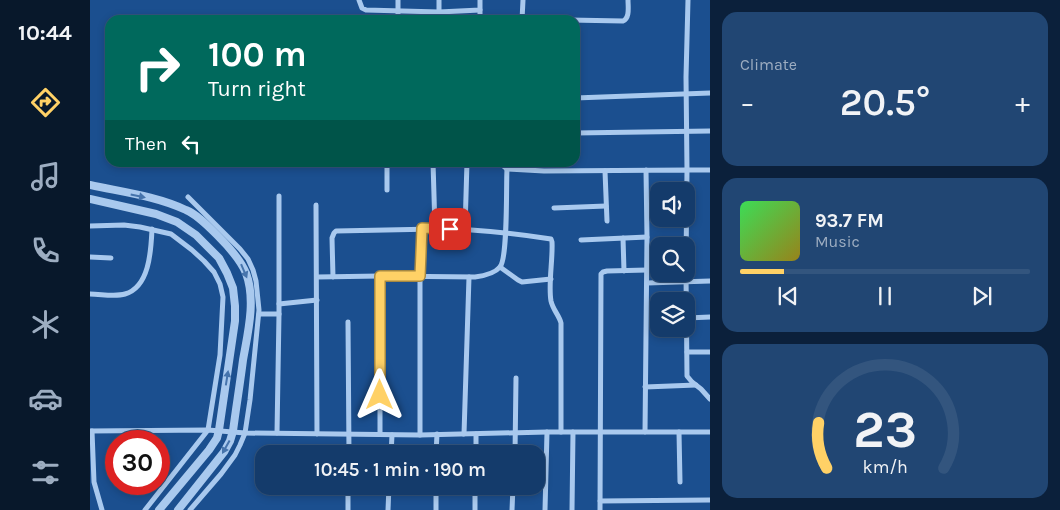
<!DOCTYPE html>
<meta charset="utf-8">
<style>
body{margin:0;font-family:Karla,sans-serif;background:#214673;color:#f1f3f6;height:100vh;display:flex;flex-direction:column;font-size:19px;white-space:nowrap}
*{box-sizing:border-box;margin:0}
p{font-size:16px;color:#9dadc1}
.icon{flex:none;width:28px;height:28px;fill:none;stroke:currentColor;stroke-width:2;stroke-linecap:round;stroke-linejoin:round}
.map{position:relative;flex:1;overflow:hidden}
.side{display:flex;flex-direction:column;gap:12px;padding:12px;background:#0b203b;width:350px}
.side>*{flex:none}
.guide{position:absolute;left:15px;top:15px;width:475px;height:152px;border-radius:15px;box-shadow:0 2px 8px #0003,0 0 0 1px #33557e;background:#00695c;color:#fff;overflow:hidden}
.controls{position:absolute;left:560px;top:182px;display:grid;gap:10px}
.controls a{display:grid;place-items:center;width:45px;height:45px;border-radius:10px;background:#143b6b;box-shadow:0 2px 8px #0003,0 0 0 1px #33557e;font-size:25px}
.speed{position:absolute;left:15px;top:430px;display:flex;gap:10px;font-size:25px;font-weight:700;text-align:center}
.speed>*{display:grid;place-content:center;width:65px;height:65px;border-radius:50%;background:#143b6b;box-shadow:0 2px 8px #0003,0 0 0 1px #33557e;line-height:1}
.speed .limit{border:8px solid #d22;background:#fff;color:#111}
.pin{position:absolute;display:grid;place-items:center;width:42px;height:42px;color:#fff;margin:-21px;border-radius:10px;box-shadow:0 2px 8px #0006}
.me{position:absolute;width:55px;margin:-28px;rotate:0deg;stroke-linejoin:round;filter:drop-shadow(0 0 4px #0008)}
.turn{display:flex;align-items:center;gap:18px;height:105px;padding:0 20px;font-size:22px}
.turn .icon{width:65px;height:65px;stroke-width:2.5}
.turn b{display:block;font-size:35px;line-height:42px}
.then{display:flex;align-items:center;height:48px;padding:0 20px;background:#0003;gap:10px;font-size:19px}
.big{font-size:38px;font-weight:600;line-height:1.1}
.side .widget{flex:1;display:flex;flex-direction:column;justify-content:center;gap:8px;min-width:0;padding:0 18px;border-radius:15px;background:#214673}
.side .dial{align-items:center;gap:0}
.dial svg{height:130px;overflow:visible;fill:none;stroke:#33557e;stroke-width:7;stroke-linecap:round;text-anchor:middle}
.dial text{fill:#f1f3f6;stroke:none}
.song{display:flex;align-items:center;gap:15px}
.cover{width:60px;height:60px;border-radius:8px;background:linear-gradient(135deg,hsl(130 70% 55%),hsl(50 70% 35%))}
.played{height:5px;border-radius:2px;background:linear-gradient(90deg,#ffd166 15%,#33557e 15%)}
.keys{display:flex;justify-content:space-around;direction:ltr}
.heat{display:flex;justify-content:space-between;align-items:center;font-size:28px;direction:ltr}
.trip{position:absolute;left:165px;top:445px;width:290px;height:50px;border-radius:15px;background:#143b6b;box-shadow:0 2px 8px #0003,0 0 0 1px #33557e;font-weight:600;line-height:50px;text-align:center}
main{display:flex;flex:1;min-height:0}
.dock{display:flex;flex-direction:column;width:90px;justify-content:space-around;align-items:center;background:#08182b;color:#9dadc1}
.dock .icon{width:35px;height:35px}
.dock .on{color:#ffd166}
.dock b{font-size:22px;color:#f1f3f6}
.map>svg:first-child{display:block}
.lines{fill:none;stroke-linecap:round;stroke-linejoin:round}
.minor{stroke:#a9c9ee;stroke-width:5}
.tertiary{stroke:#a9c9ee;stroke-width:8}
.oneway{fill:#4674ac}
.route-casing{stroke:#a68842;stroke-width:12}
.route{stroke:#ffd166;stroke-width:9}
</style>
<main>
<nav class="dock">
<b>10:44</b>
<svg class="icon on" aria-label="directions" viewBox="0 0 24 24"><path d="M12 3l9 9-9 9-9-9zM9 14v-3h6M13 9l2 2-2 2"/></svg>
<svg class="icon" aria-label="music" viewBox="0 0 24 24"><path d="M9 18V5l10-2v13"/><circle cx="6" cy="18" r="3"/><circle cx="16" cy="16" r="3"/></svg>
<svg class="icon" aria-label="phone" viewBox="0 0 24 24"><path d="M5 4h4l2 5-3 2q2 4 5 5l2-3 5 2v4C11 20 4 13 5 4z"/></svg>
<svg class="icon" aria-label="climate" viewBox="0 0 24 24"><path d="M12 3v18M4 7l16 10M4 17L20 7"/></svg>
<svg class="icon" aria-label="car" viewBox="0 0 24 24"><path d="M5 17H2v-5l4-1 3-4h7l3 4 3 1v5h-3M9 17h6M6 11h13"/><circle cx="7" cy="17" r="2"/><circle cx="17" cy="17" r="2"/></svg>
<svg class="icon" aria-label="filters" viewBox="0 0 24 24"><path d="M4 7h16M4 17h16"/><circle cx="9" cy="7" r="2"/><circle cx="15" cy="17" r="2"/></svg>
</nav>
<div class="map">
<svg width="620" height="510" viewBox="0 0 620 510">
<rect width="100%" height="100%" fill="#1b4f8f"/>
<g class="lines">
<g class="minor">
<path d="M269 0 272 8 276 10 349 12 390 10V0"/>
<path d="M308 0V20"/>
<path d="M598 0 596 77 597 170H620"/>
<path d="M349 20V0"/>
<path d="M390 20V10"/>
<path d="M432 20 433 0"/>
<path d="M479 20 533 21C540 18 538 7 538 0"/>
<path d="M485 98 620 93"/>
<path d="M485 133 620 131"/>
<path d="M409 162 417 169 454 171 597 170 596 264"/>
<path d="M515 171 517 221"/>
<path d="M297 190V162"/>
<path d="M98 197 150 249 158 259 163 270 166 281 169 310 160 400 155 433 150 445 145 455 131 474 100 510"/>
<path d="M226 205 227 434"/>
<path d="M464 208 516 206"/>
<path d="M0 226 34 225 50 227 81 234 102 250 114 261 124 272 130 284 133 297 130 355 118 430 55 510"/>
<path d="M345 229C384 229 423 233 461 239L462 242C463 259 458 285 461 301 463 310 469 315 471 323V432"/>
<path d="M375 229 377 162"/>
<path d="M533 238 534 271"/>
<path d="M491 240 557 237"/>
<path d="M0 257 21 258"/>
<path d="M410 267 428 280 432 282 461 279"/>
<path d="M596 274 597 376 602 382 611 389 620 399"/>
<path d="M227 277 290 276"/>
<path d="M243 277 242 238 244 233 246 231 345 229 343 162"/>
<path d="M557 283 620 281"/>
<path d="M0 294C11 294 25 297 35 294 60 287 61 249 62 229"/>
<path d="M189 304 227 300"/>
<path d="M169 314H189"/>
<path d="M597 318 620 317"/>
<path d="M258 322 259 454"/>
<path d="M597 352H620"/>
<path d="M555 387 606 385"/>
<path d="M0 431 118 430 155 433 330 435 457 432H620"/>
<path d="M2 431 4 482 12 510"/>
<path d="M555 432 557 237 556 170"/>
<path d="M589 432 590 482"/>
<path d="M187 433 189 314V196"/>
<path d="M290 434V276L385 277C393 276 405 273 410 267 418 258 416 185 417 169"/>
<path d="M374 434 379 277"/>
<path d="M330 435V276L332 228"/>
<path d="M301 454 302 435"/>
<path d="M346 454 347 434"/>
<path d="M386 454V434"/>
<path d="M425 454 426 378"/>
<path d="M510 501 620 500"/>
<path d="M258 510V486"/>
<path d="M298 510 299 486"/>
<path d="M346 510V486"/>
<path d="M385 510V486"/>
<path d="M422 510 423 486"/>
<path d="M455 510 457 432"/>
<path d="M482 510 483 432"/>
<path d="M510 510 511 274 513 272 517 271 557 270"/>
</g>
<g class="tertiary">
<path d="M0 185C32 192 66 196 96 210 108 215 119 227 128 236 139 247 150 259 156 273 166 300 158 332 153 360 150 384 146 408 143 431L140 441 134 452 88 510"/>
<path d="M0 199 66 214 87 222 106 235 129 258 137 273 143 288 145 306V321L129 430 127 438 119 450 69 510"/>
</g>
</g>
<defs><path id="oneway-solid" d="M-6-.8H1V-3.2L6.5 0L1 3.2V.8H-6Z" transform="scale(1.25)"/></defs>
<g class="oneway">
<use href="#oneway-solid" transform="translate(48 196) rotate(12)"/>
<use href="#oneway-solid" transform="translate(154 271) rotate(67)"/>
<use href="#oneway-solid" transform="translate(137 378) rotate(-81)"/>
<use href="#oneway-solid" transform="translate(136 447) rotate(119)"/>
</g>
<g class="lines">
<defs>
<path id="route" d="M290 395V276H330L332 228 360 229"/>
</defs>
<use href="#route" class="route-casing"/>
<use href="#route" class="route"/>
</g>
</svg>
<div class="controls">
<a><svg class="icon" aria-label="sound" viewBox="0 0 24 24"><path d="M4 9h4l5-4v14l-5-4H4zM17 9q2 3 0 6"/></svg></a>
<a><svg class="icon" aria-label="search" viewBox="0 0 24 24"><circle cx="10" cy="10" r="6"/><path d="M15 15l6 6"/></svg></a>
<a><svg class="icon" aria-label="layers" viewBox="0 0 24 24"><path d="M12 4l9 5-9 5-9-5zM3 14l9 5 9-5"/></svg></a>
</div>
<div class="speed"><div class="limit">30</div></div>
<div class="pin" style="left:360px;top:229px;background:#d93025"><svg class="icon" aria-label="arrive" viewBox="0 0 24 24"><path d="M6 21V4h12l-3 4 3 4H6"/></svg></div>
<svg class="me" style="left:290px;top:395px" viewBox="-20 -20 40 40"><path d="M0-17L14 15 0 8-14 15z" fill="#ffd166" stroke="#fff" stroke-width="4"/></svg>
<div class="trip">10:45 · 1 min · 190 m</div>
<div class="guide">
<div class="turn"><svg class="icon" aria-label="right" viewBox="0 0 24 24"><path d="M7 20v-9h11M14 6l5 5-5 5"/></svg><div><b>100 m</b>Turn right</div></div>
<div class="then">Then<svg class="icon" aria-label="left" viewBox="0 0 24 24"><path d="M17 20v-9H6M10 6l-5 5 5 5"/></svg></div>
</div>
</div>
<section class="side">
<div class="widget"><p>Climate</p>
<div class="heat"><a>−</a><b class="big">20.5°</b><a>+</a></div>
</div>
<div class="widget">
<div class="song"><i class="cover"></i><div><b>93.7 FM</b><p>Music</p></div></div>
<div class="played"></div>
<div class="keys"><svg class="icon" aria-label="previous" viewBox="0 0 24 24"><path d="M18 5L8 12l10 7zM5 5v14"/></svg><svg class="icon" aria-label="pause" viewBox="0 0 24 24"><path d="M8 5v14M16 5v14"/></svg><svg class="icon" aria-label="next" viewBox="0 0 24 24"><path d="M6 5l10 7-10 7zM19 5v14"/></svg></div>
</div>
<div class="widget dial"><svg viewBox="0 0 100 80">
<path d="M14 69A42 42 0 1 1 86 69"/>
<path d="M14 69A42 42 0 0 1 9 41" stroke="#ffd166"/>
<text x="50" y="56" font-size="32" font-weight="700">23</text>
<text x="50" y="72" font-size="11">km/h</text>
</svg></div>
</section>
</main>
